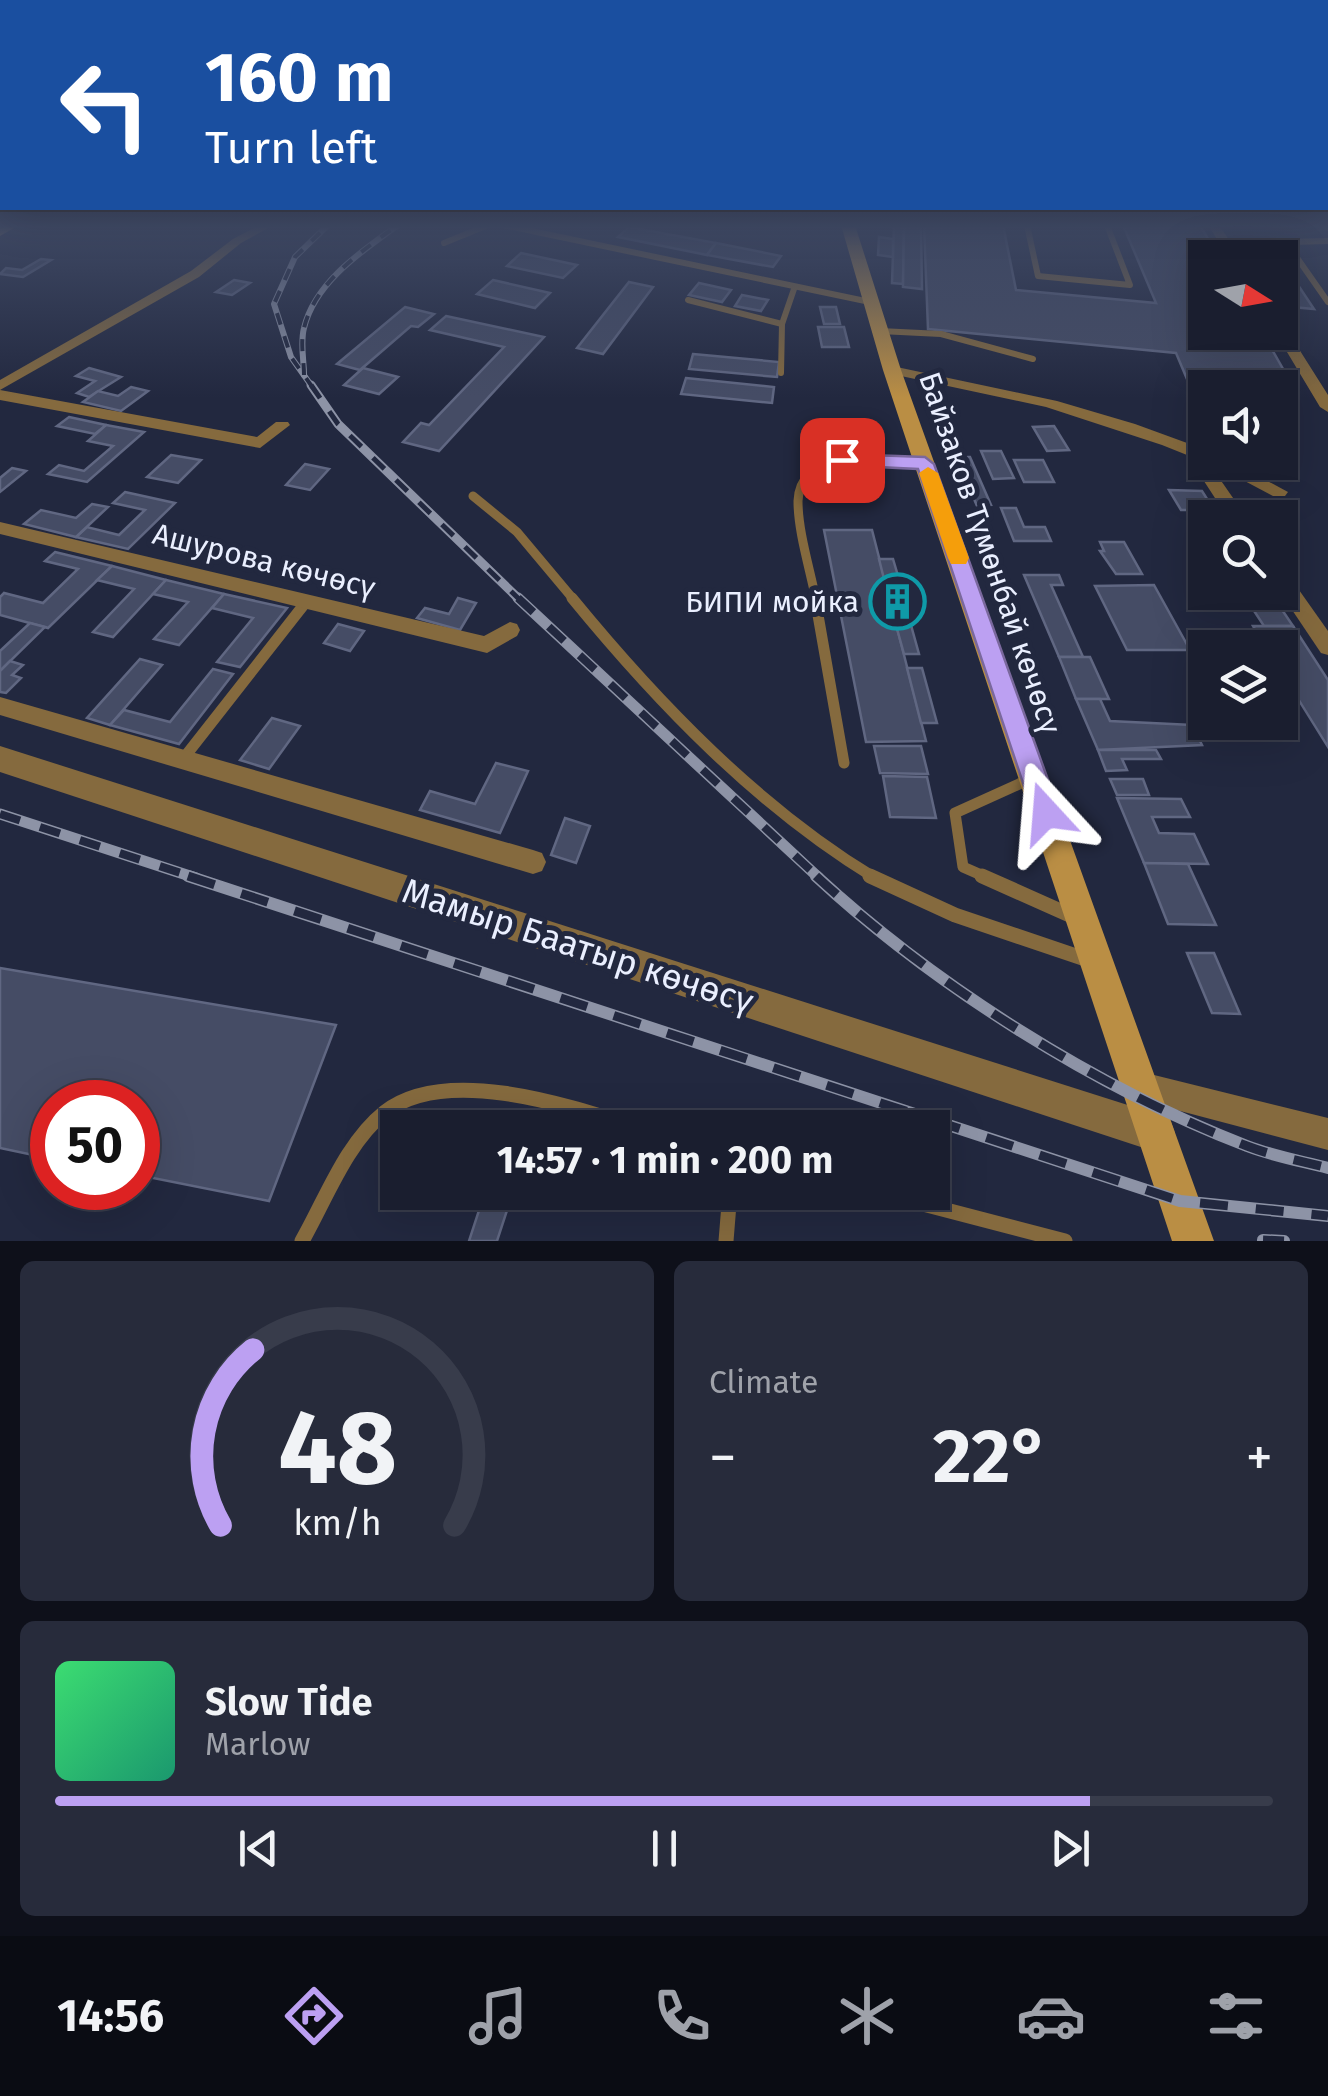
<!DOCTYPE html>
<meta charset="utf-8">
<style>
body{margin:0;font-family:"Fira Sans",sans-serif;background:#272b3b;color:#f1f3f6;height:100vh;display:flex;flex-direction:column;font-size:38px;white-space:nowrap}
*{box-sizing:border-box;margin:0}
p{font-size:32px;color:#9fa2aa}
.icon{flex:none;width:55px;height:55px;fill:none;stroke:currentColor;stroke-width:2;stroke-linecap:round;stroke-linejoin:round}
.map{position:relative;height:1241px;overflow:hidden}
.sheet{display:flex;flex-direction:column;gap:20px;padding:20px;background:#0e101a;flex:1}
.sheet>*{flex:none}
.hud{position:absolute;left:0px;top:0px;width:1330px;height:210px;box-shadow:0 10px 40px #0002,0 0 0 2px #383c4b;background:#1a4fa0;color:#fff;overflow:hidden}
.needle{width:65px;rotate:101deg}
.controls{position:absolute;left:1188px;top:240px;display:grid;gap:20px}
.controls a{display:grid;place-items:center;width:110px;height:110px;border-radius:0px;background:#1a1e2f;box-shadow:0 10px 40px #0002,0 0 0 2px #383c4b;font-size:50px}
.speed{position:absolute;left:30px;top:1080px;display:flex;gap:20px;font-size:50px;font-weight:700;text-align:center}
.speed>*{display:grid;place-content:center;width:130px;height:130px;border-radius:50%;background:#1a1e2f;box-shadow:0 10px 40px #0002,0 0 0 2px #383c4b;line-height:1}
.speed .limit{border:15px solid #d22;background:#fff;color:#111}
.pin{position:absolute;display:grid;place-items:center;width:85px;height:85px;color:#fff;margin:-42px;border-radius:20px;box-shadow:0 5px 15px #0006}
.me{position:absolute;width:110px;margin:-55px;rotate:341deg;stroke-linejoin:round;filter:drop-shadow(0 0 8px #0008)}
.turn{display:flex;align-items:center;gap:35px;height:210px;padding:0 40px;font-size:45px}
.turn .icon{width:130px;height:130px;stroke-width:2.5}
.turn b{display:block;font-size:70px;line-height:85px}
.big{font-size:75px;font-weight:700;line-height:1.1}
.sheet .tile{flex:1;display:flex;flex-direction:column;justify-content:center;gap:15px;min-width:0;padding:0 35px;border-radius:15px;background:#272b3b}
.sheet .dial{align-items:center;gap:0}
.dial svg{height:260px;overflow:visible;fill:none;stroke:#383c4b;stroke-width:7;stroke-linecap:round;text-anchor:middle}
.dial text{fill:#f1f3f6;stroke:none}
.song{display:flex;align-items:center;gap:30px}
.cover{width:120px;height:120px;border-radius:15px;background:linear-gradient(135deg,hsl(140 70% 55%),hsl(160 70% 35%))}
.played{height:10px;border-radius:5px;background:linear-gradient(90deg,#bca0f2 85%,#383c4b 85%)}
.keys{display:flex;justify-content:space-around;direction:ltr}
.heat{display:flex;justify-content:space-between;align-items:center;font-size:55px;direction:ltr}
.sheet .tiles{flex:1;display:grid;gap:20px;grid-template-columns:1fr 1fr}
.tile:last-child{grid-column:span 2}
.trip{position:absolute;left:380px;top:1110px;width:570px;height:100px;border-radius:0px;background:#1a1e2f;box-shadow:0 10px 40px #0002,0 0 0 2px #383c4b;font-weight:700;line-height:100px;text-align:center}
.tab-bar{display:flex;height:160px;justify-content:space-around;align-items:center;background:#0a0c13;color:#9fa2aa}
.tab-bar .icon{width:70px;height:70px}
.tab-bar .on{color:#bca0f2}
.tab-bar b{font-size:45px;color:#f1f3f6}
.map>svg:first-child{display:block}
.building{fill:#454c65;stroke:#606782;stroke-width:2.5}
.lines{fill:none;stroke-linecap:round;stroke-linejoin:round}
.service-far3{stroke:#856a3e;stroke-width:6}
.service-far2{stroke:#856a3e;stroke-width:9}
.service-far1{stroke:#856a3e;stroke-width:11}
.service{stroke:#856a3e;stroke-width:15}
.minor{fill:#856a3e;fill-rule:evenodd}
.tertiary{fill:#856a3e;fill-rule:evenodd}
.secondary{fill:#ba8e44;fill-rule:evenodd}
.trunk{fill:#f0b859;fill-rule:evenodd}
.rail-far3-casing{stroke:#8d93a6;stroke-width:6}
.rail-far2-casing{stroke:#8d93a6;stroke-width:9}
.rail-far1-casing{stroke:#8d93a6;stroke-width:11}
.rail-casing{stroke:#8d93a6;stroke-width:12}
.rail-far3{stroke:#22283f;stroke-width:4;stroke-dasharray:12;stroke-linecap:butt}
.rail-far2{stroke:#22283f;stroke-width:5;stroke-dasharray:16;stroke-linecap:butt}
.rail-far1{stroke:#22283f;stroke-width:8;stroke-dasharray:21;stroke-linecap:butt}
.rail{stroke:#22283f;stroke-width:9;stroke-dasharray:28;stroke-linecap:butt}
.route{fill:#bca0f2;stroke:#7a689d;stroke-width:2.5}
.slow{fill:#f59e0b}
.labels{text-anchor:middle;stroke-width:10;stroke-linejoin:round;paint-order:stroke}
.street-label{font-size:30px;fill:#eaefff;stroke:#22283f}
.poi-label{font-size:30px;fill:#eaefff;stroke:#22283f;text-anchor:end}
.near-street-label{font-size:35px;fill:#eaefff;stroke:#22283f}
</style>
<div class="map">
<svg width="1328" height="1241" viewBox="0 0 1328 1241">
<rect width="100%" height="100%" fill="#22283f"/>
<g class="building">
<path d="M894 225H904L903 284 892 283Z"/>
<path d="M904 225H921L922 289 903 287Z"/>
<path d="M924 225H1003L1016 290 1156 303 1123 225H1200L1219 258H1205V332H1262L1295 390 1187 379 1176 353 928 329Z"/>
<path d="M629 227 716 243 707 255 618 237Z"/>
<path d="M879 237 893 239V257L878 255Z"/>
<path d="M1240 242 1272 245 1280 258H1250Z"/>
<path d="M716 243 781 256 773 267 707 255Z"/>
<path d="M521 253 577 265 563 278 507 266Z"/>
<path d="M1280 258 1314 309 1280 306Z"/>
<path d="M41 259 51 260 23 277 0 274 6 268 22 270Z"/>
<path d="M234 280 250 283 232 295 216 292Z"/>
<path d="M493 280 550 293 535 308 477 294Z"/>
<path d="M629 282 653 287 603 354 577 348Z"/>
<path d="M699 283 731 290 722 302 689 295Z"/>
<path d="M742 295 768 300 761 311 735 306Z"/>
<path d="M405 307 434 314 418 327 411 326 360 370 337 364Z"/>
<path d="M820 307H836L840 324H824Z"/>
<path d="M446 316 544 337 439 451 403 442 421 423 429 425 504 347 430 330Z"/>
<path d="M818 327H844L849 347H822Z"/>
<path d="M693 354 779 362 777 377 689 369Z"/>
<path d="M89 368 121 377 89 397 77 393 95 381 76 376Z"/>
<path d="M363 368 398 377 379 394 344 385Z"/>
<path d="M686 378 774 387 772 403 681 394Z"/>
<path d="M131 387 148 391 121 411 83 402 98 391 118 396Z"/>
<path d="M69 417 106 425 95 434 57 426Z"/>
<path d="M106 425 144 432 87 482 48 474 59 465 84 471 113 446 88 441Z"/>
<path d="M1054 426 1069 450 1047 451 1033 427Z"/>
<path d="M981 451H1001L1014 478 993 479Z"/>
<path d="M171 455 201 460 178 483 147 477Z"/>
<path d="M956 457H970L991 505 977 506Z"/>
<path d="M1014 460H1043L1054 482H1024Z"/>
<path d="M305 464 329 469 310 490 286 485Z"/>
<path d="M12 468 26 471 0 492V478Z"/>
<path d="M1169 490 1202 491 1214 510H1181Z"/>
<path d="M125 492 175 503 128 549 76 537 87 527 119 535 145 510 113 503Z"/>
<path d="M92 504 108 507 76 537 24 524 41 510 76 518Z"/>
<path d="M1001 508H1016L1024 527H1045L1051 541H1014Z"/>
<path d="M824 530H872L926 741 866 742Z"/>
<path d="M1100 542H1124L1142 574H1116L1100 551H1104Z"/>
<path d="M55 552 112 566 48 628 0 615V597L4 593 43 603 78 569 45 561Z"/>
<path d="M879 559H893L901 586 886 587Z"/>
<path d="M112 566 166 580 113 637 93 632 134 589 97 580Z"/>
<path d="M1024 575H1059L1063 585H1051L1083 657H1059Z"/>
<path d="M166 580 224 594 179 645 154 639 188 602 153 594Z"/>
<path d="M1190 580H1205V592H1270L1293 626H1264L1243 594H1198Z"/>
<path d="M1154 585 1190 650H1127L1095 586Z"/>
<path d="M901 586 909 618H894L886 587Z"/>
<path d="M224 594 287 608 240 667 217 662 253 618 212 608Z"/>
<path d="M458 598 476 603 460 630 417 618 425 608 449 614Z"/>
<path d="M894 618H909L919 654H904Z"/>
<path d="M30 623 45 627 0 671V651Z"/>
<path d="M338 624 364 631 350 651 324 643Z"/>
<path d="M1253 626H1293L1328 680V747L1280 670V648H1266Z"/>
<path d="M1059 657H1090L1109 699H1076Z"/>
<path d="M140 659 162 665 110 725 87 718Z"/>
<path d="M10 661 23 665 12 675 21 678 6 693 0 692V671Z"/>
<path d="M907 668H922L937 723H921Z"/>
<path d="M213 669 233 674 179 744 110 725 124 710 170 722Z"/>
<path d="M1076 699H1100L1110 721 1192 725 1202 745 1098 750Z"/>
<path d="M272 718 300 726 269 769 240 760Z"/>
<path d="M874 746H921L928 774 880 773Z"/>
<path d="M1098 750H1156L1161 759H1122L1127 770 1106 771Z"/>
<path d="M496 763 528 771 500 833 420 810 430 791 475 804Z"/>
<path d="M883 776 927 777 936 818 890 817Z"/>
<path d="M1110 779H1143L1149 795H1117Z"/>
<path d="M1117 798 1181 799 1190 817H1152L1159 833 1194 834 1208 864 1144 863Z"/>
<path d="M565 818 590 826 576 863 551 855Z"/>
<path d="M1144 863 1188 864 1216 925 1168 924Z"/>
<path d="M1187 953H1214L1240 1014 1212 1013Z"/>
<path d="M0 968 336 1025 269 1201 138 1175V1102H52V1159L0 1148Z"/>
<path d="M485 1192H513L497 1241H469Z"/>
</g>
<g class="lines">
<g class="service-far3">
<path d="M503 225 870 302"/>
<path d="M1027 225 1038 276 1130 285 1107 225"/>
<path d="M1325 225 1328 228"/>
<path d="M1328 241 1286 242 1328 302"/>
<path d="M444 243 488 225"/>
<path d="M688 300 782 324"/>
<path d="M880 331 941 334 1033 359"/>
<path d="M781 373 782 324 794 289"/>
</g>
<g class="service-far2">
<path d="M473 496 517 532 574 600"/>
<path d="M816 600C810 569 798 532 798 501 800 444 889 461 924 464"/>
</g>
<g class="service-far1">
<path d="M572 598C658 703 758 807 875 878"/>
<path d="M815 598 844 763"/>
<path d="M183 759 306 602"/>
<path d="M988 878 963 867 955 813 1030 779"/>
</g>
<g class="service">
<path d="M870 876 955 915 1088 960"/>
<path d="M982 876 1074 917"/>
<path d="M877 1192 1065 1241"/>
<path d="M302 1241C326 1199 346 1143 385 1112 447 1064 572 1107 638 1128"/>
<path d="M726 1241 730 1192"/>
</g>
<g class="minor">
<path d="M260 225 270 227 241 243 199 277 0 390V380L191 271 233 239Z"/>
<path d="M1208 225H1219L1241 258H1229Z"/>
<path d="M1280 326 1285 327 1328 395V412L1320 407 1275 332H1280Z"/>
<path d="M892 366 1057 401 1135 424 1198 447 1205 451V462H1208L1247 518H1228L1187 455 1162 445 1046 407 887 373V367Z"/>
<path d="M0 390 257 437 276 422H288L290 425 260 448 0 400Z"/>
<path d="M1209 462H1232L1288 492 1285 496H1273Z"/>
<path d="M0 522 484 636 510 622 517 624 520 630 517 636 487 653 0 534Z"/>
<path d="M1280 571 1287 573 1328 631V655L1321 653 1280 592Z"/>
<path d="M0 697 533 850 542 853 546 862 542 871 533 874 0 715Z"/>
<path d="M1142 1072 1328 1118V1150L1131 1098 1127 1087 1131 1076Z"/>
</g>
<path class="tertiary" d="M0 746 1156 1114 1170 1119 1175 1133 1170 1147 1156 1152 0 772Z"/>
<path class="secondary" d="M841 225H855L901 370 1214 1241H1172L883 370Z"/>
<path class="trunk" d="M0 225H19L0 236Z"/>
<defs>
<g id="rail-far3">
<path d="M304 375C304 360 300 343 304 328 315 282 362 251 398 225"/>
<path d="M313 388 291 357 274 304 295 257 328 225"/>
</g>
<path id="rail-far2" d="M311 385 338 424 520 600"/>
<g id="rail-far1">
<path d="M518 598 819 878"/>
<path d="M0 814 196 878"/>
</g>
<g id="rail">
<path d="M188 876 1180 1201 1328 1216"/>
<path d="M816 876C934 985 1096 1088 1247 1146 1273 1156 1301 1161 1328 1168"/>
<path d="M1263 1240 1284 1241"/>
</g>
</defs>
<use href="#rail-far3" class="rail-far3-casing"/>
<use href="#rail-far2" class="rail-far2-casing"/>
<use href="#rail-far1" class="rail-far1-casing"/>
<use href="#rail" class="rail-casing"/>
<use href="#rail-far3" class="rail-far3"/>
<use href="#rail-far2" class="rail-far2"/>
<use href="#rail-far1" class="rail-far1"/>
<use href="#rail" class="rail"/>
</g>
<linearGradient id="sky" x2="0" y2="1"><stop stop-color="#131623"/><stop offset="0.57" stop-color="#3e4863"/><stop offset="1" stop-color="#3e4863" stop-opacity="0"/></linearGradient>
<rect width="1328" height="398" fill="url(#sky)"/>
<path class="route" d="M842 454 925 457 934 464 1060 813 1056 822 1046 826 1037 822 1033 813 918 469 836 465 833 460Z"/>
<path class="slow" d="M928 467 938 473 969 558 966 564H951L948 558 919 473Z"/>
<defs>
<symbol id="building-ring" viewBox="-11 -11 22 22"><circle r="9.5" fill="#22283f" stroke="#0f9aa8" stroke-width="1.5"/><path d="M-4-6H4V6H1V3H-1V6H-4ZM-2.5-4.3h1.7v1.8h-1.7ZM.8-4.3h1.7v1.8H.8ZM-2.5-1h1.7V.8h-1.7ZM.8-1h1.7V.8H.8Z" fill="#0f9aa8"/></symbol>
</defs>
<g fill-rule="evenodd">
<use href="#building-ring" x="866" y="570" width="63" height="63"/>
</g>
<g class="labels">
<g class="street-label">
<text transform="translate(990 553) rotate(71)" y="10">Байзаков Түмөнбай көчөсү</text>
<text transform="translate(264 561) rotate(14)" y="10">Ашурова көчөсү</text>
</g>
<g class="poi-label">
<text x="859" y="612">БИПИ мойка</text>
</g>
<g class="near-street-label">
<text transform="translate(578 946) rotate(18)" y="12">Мамыр Баатыр көчөсү</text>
</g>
</g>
</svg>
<div class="controls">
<a><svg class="needle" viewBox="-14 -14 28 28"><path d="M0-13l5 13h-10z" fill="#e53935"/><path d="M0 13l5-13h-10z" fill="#9fa2aa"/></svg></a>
<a><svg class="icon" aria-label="sound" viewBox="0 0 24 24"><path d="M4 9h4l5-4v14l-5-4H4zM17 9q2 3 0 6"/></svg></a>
<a><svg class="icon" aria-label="search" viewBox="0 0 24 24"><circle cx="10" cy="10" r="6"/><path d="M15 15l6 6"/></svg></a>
<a><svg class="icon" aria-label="layers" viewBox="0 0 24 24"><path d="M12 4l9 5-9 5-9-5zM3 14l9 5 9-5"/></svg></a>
</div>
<div class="speed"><div class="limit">50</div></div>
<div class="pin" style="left:842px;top:460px;background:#d93025"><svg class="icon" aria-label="arrive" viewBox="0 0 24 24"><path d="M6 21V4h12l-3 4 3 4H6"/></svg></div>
<svg class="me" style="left:1046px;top:813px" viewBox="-20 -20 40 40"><path d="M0-17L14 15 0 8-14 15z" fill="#bca0f2" stroke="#fff" stroke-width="4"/></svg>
<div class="trip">14:57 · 1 min · 200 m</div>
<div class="hud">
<div class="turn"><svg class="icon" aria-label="left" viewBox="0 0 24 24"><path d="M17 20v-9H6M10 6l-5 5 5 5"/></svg><div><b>160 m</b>Turn left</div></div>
</div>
</div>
<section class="sheet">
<div class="tiles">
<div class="tile dial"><svg viewBox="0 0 100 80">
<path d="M14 69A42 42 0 1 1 86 69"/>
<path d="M14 69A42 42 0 0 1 24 15" stroke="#bca0f2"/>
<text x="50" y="56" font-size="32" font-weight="700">48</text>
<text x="50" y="72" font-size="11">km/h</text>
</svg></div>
<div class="tile"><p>Climate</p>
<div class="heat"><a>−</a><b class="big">22°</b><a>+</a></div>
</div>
<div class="tile">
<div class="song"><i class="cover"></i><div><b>Slow Tide</b><p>Marlow</p></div></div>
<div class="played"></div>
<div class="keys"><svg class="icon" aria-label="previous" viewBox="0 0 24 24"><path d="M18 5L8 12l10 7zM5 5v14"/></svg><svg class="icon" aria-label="pause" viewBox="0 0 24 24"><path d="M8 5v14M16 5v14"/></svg><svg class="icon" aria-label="next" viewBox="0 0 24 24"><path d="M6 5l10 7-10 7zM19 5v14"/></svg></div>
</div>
</div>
</section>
<nav class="tab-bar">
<b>14:56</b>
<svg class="icon on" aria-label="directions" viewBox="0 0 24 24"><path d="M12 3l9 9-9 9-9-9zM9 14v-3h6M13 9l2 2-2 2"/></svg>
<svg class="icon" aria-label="music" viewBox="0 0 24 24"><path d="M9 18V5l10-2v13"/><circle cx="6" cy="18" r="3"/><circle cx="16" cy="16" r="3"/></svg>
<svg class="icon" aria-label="phone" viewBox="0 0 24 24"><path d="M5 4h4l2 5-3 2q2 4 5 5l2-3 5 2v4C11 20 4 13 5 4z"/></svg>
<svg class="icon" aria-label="climate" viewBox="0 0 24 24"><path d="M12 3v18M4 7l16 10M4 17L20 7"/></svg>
<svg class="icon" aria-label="car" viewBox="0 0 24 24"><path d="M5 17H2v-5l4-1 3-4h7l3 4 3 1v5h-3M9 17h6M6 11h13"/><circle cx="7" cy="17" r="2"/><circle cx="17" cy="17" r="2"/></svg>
<svg class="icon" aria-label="filters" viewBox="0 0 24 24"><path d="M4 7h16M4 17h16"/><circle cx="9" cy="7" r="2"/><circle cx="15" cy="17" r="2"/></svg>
</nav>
